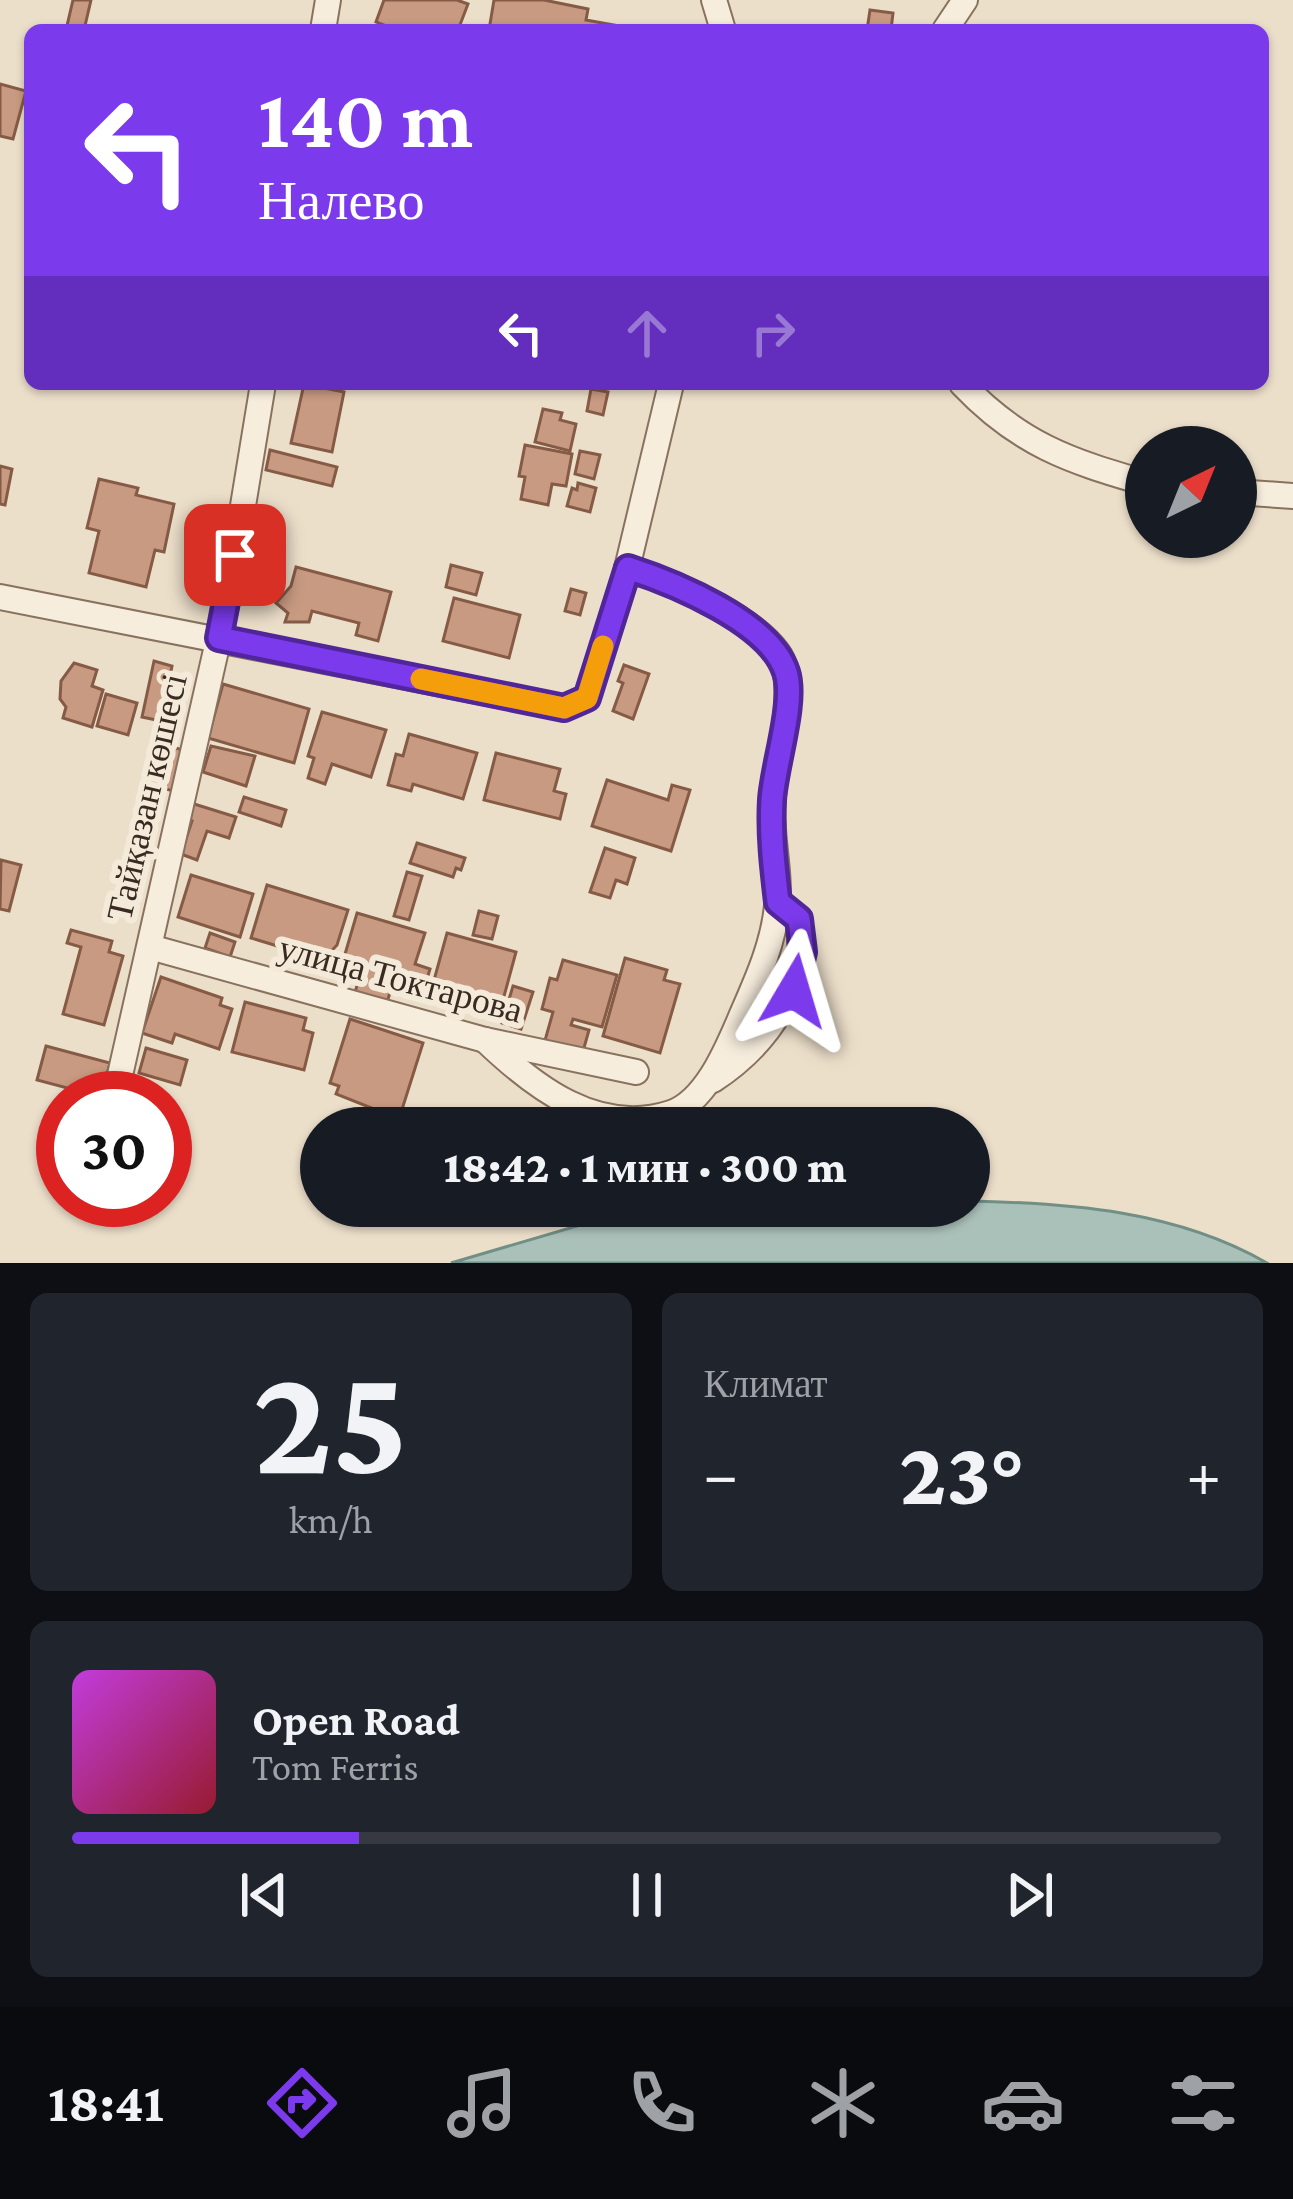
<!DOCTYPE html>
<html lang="ru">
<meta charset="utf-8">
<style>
body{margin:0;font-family:"Crimson Pro",serif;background:#20242c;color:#f1f3f6;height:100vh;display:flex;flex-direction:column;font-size:45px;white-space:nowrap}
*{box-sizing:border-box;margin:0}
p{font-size:39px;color:#9ea1a6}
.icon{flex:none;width:66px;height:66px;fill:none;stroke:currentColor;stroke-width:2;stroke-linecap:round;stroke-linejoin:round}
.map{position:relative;height:1263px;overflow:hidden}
.details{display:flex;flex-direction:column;gap:30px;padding:30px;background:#0d0f14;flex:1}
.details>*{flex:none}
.banner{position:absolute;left:24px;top:24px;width:1245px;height:366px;border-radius:18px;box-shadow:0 3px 9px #0004;background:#7c3aed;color:#fff;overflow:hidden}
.needle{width:78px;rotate:43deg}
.tools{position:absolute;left:1125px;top:426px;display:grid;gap:24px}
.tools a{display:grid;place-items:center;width:132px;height:132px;border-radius:50%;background:#171b24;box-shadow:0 3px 9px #0004;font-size:60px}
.speed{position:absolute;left:36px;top:1071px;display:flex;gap:24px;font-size:60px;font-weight:700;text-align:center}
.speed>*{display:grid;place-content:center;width:156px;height:156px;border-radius:50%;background:#171b24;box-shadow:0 3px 9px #0004;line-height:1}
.speed .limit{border:18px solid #d22;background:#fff;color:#111}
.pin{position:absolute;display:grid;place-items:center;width:102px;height:102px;color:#fff;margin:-51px;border-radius:24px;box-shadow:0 6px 18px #0006}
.me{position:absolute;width:132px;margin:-66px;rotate:7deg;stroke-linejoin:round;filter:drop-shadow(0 0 9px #0008)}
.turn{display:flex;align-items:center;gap:42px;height:252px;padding:0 36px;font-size:54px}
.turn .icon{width:156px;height:156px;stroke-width:2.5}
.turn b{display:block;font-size:84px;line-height:102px}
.lanes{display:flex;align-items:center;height:114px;padding:0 36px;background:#0003;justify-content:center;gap:60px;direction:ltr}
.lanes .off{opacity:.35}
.big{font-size:90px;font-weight:800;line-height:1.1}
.details .widget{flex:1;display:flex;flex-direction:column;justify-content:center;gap:18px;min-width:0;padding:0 42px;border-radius:18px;background:#20242c}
.details .dial{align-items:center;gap:0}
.dial b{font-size:156px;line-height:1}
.song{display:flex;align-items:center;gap:36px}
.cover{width:144px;height:144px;border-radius:18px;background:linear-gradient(135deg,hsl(290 70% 55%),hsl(350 70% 35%))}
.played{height:12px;border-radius:6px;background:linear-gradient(90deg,#7c3aed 25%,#363941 25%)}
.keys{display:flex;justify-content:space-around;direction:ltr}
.heat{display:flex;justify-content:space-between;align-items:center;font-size:66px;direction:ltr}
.details .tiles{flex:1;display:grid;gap:30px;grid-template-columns:1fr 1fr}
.widget:last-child{grid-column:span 2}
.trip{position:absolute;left:300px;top:1107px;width:690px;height:120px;border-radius:60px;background:#171b24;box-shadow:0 3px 9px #0004;font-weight:800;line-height:120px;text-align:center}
.tab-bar{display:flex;height:192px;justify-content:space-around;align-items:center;background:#090b0e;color:#9ea1a6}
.tab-bar .icon{width:84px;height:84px}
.tab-bar .selected{color:#7c3aed}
.tab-bar b{font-size:54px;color:#f1f3f6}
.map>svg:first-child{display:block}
.water{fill:#aac1b9;stroke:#718f85;stroke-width:3}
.building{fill:#c89a82;stroke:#865b46;stroke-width:3}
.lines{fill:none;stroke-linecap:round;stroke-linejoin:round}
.street-casing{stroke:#88725f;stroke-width:28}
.street{stroke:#f7eddd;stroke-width:24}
.route-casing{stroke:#51269a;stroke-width:30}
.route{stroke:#7c3aed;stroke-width:21}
.slow{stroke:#f59e0b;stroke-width:21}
.labels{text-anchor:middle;stroke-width:12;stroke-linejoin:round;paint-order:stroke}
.street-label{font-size:36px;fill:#3a2b22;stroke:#f4ead9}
</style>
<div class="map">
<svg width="1293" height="1263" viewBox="0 0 1293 1263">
<rect width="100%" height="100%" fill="#ecdfca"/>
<path class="water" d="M969 1201C1071 1203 1177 1211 1267 1263H451L611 1216 674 1206H969Z"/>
<g class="building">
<path d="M73 0H91L84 30H66Z"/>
<path d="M384 0H457L468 4 458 30H396L376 22Z"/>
<path d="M494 0H544L588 9 586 20 619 26 618 30H489Z"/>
<path d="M870 10 893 13 891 30H867Z"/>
<path d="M0 84 26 91 13 139 0 136Z"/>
<path d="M304 384 344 392 332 452 291 443Z"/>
<path d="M591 389 608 392 603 415 587 411Z"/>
<path d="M543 409 562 413 560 420 576 424 570 451 535 442Z"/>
<path d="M525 445 572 454 566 486 552 484 548 505 521 499 525 477 519 476Z"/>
<path d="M270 450 337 467 332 486 266 470Z"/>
<path d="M580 451 600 455 594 479 575 474Z"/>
<path d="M0 466 12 469 5 505 0 504Z"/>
<path d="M99 479 138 488 136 495 174 504 164 552 155 550 146 587 89 573 99 531 87 528Z"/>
<path d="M578 483 596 488 590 512 567 506 572 488 577 490Z"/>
<path d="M451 565 482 573 476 595 446 587Z"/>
<path d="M296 567 391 592 378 641 356 635 359 623 312 611 309 622H285L288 613 276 603 291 586Z"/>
<path d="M571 589 586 593 580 615 565 611Z"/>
<path d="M454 598 520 615 509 658 443 641Z"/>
<path d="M154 661 172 666 161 721 142 717Z"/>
<path d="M74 663 97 670 92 686 103 690 92 727 63 718 66 707 60 699 61 681Z"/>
<path d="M624 665 649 674 633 719 613 711 623 683 618 681Z"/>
<path d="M223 684 309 709 294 763 208 738Z"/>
<path d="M106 694 137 703 128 735 97 726Z"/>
<path d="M322 712 386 730 371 777 332 764 325 784 308 778 314 758 308 756Z"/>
<path d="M409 734 477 753 463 799 413 784 411 791 388 785 396 754 403 756Z"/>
<path d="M211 746 255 756 246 786 203 772Z"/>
<path d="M172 747 187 751 177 792 147 784 152 763 167 767Z"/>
<path d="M496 753 560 769 554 791 566 794 560 819 484 800Z"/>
<path d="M607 780 668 800 672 785 690 790 671 851 592 826Z"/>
<path d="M244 797 286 810 281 826 239 812Z"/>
<path d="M191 803 236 817 229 838 207 831 197 860 181 854 192 821 186 819Z"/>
<path d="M417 843 465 858 461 870 456 868 453 877 410 863Z"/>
<path d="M605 848 635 858 627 884 616 880 610 898 590 892Z"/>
<path d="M1 860 21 865 9 911 0 909Z"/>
<path d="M407 872 422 876 409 920 394 916Z"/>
<path d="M191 875 253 894 240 937 178 917Z"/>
<path d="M267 885 348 910 337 945 323 960 251 938Z"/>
<path d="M479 911 498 916 492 939 473 935Z"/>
<path d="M357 913 425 933 415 964 430 969 422 996 397 988 400 976 387 973 385 981 393 984 387 1002 355 992 363 967 343 961Z"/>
<path d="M71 930 112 941 109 952 123 956 104 1025 63 1014 81 947 67 943Z"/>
<path d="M210 933 235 942 230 957 205 948Z"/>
<path d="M447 933 516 952 503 1000 451 986 449 996 431 991Z"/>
<path d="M625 958 667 970 664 980 680 984 660 1053 603 1036Z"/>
<path d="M563 960 617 975 602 1027 573 1019 571 1025 589 1030 582 1055 544 1044 553 1012 542 1009 550 978 557 980Z"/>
<path d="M161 977 222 998 220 1005 232 1009 219 1049 175 1034 172 1043 142 1033Z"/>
<path d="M513 986 533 992 521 1029 502 1023Z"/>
<path d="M245 1002 306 1018 303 1030 313 1033 304 1070 232 1052Z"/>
<path d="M350 1019 423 1043 399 1119 336 1094 339 1086 330 1083Z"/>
<path d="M46 1046 110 1063 101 1097 37 1080Z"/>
<path d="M146 1048 187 1060 180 1085 139 1073Z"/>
</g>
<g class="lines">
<defs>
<g id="street">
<path d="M714 0 723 30"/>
<path d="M323 30 328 0"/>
<path d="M945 30 965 0"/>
<path d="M962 384C1019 444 1069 461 1146 483"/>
<path d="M1236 492 1293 496"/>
<path d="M0 597 564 708 587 697 623 585 671 384"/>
<path d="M150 947 485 1040 636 1072"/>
<path d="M485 1040C534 1087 598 1137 671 1113 706 1101 727 1049 740 1019 756 982 773 946 777 906 781 870 769 833 773 796 776 758 801 685 778 653 751 615 671 581 627 568"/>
<path d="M713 1080C768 1044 808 986 799 919L778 902"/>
<path d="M118 1084 228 597 263 384"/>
</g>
</defs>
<use href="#street" class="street-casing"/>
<use href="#street" class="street"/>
</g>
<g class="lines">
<defs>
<path id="route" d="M235 555 219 638 564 708 587 698 628 568C674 583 770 622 786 672 796 702 774 766 772 800 770 834 774 868 778 902L799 919 803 952 794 991"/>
</defs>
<use href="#route" class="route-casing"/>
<use href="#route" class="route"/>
<path class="slow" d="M421 679 564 708 587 698 603 646"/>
</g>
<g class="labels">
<g class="street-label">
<text transform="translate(146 797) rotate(-77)" y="13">Тайқазан көшесі</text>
<text transform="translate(401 978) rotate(15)" y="13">улица Токтарова</text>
</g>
</g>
</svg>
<div class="tools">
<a><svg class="needle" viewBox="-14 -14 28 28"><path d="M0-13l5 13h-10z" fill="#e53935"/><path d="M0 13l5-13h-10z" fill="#9ea1a6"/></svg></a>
</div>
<div class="speed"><div class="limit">30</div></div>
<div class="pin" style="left:235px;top:555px;background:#d93025"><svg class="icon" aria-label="arrive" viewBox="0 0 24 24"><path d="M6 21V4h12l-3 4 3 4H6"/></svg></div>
<svg class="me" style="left:794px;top:991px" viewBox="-20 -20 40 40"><path d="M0-17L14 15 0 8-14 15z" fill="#7c3aed" stroke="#fff" stroke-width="4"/></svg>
<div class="trip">18:42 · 1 мин · 300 m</div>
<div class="banner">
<div class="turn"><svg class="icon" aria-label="left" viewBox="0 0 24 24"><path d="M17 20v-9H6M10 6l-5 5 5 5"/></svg><div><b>140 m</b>Налево</div></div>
<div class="lanes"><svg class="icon" aria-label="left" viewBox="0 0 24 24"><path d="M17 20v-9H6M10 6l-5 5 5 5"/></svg><svg class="icon off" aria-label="ahead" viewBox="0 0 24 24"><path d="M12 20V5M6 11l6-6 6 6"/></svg><svg class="icon off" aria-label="right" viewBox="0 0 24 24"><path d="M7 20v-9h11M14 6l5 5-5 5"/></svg></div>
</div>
</div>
<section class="details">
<div class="tiles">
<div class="widget dial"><b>25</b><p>km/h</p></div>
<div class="widget"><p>Климат</p>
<div class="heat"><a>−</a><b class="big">23°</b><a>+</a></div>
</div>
<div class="widget">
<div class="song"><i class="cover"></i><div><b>Open Road</b><p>Tom Ferris</p></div></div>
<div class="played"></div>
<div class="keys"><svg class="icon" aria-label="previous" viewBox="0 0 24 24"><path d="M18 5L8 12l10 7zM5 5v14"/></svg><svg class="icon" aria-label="pause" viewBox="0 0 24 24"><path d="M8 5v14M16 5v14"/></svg><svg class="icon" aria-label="next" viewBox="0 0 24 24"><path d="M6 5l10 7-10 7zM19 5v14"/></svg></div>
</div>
</div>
</section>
<nav class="tab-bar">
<b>18:41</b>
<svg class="icon selected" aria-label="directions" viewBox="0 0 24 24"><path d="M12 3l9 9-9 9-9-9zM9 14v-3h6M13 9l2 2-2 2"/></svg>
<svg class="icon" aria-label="music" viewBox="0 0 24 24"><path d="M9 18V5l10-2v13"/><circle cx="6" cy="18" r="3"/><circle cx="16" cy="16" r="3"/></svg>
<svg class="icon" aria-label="phone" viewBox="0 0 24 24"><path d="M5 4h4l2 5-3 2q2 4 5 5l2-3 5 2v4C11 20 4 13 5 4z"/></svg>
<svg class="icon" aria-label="climate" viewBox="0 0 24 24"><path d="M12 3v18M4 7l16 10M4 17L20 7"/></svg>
<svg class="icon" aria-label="car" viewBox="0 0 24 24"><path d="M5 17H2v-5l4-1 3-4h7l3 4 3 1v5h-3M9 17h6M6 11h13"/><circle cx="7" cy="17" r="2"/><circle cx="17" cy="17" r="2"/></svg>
<svg class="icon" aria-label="filters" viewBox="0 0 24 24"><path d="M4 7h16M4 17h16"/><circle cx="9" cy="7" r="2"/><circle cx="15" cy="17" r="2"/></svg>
</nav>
